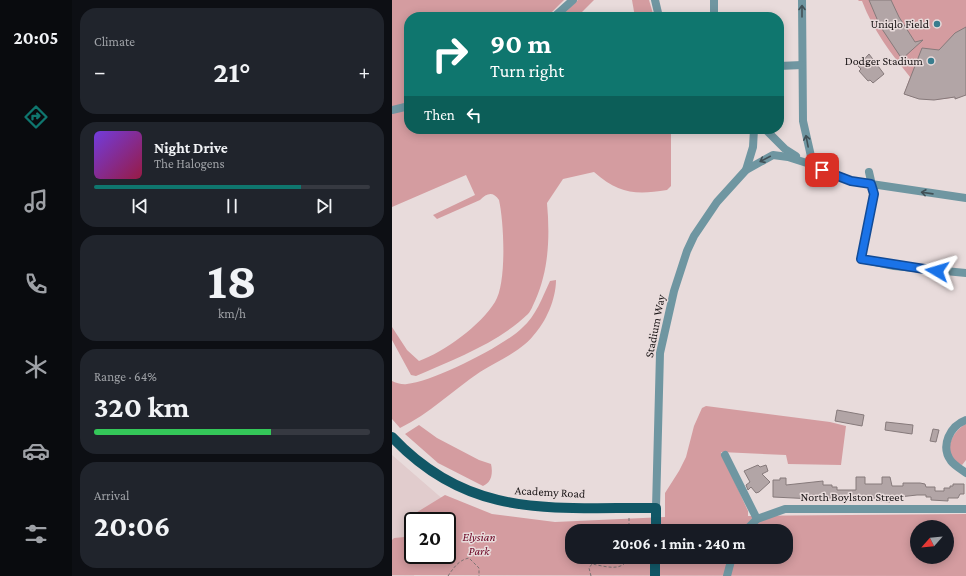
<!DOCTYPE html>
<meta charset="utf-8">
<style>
body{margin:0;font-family:"Crimson Pro",serif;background:#20242c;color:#f1f3f6;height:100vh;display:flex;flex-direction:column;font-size:15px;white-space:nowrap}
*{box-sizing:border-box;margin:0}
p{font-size:13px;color:#9ea1a6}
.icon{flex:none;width:22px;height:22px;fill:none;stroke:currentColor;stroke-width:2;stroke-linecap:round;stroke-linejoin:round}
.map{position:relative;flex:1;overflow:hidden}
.drawer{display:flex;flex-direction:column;gap:8px;padding:8px;background:#0d0f14;width:320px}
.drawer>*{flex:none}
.top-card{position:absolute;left:12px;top:12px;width:380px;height:122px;border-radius:16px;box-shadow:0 2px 10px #0003;background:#0f766e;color:#fff;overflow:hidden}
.needle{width:26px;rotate:243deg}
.fabs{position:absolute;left:518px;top:520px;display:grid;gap:8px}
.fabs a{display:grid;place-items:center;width:44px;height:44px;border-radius:50%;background:#171b24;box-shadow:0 2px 10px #0003;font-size:20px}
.speed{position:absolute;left:12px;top:512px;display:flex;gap:8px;font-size:20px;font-weight:700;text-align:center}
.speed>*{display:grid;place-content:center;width:52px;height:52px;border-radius:50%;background:#171b24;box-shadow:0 2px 10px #0003;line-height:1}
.speed .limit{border:2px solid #111;border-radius:6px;background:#fff;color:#111}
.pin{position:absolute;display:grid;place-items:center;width:34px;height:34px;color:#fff;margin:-17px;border-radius:8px;box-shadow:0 2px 6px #0006}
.me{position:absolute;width:44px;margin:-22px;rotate:277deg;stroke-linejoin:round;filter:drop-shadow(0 0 3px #0008)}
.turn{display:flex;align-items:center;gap:14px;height:84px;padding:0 20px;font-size:18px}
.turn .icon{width:52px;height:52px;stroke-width:2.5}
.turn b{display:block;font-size:28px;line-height:34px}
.then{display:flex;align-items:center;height:38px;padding:0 20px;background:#0003;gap:8px;font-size:15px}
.big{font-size:30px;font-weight:700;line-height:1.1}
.drawer .card{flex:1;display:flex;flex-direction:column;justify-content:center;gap:6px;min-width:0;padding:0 14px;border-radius:16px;background:#20242c}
.drawer .dial{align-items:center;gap:0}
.dial b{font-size:52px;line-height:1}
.song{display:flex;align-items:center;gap:12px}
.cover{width:48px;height:48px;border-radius:6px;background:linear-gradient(135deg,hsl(260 70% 55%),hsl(340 70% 35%))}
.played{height:4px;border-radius:2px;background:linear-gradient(90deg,#0f766e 75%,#363941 75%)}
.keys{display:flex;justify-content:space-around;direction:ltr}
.heat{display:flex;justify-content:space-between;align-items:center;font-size:22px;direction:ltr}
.charge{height:6px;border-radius:3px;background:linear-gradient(90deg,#34c759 64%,#363941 0)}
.trip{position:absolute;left:173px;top:524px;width:228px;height:40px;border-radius:16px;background:#171b24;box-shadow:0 2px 10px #0003;font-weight:700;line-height:40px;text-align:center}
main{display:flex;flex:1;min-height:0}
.menu{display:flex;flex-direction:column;width:72px;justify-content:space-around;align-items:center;background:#090b0e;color:#9ea1a6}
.menu .icon{width:28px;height:28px}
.menu .selected{color:#0f766e}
.menu b{font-size:18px;color:#f1f3f6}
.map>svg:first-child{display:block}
.built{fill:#e1cccd}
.green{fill:#d49ca0;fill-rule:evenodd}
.building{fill:#b2a5a6;stroke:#867a7b}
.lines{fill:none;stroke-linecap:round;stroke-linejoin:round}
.path{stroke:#7c7373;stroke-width:1;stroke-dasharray:3 2;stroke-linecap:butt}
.minor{stroke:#6f96a1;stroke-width:8}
.major{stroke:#115766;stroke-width:10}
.oneway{stroke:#415056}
.route-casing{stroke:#114b97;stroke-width:10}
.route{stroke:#1a73e8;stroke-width:7}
.poi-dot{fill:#3a7d8e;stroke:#e8dbdb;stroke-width:1.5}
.labels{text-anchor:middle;stroke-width:3;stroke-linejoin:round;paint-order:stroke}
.poi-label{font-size:12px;fill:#1c1718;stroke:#e8dbdb;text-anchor:end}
.street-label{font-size:12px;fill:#1c1718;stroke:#e8dbdb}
.park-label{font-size:12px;font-style:italic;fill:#690120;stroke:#e8dbdb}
</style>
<main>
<nav class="menu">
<b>20:05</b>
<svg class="icon selected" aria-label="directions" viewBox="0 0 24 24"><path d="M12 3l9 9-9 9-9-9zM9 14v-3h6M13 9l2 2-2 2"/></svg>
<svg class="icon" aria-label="music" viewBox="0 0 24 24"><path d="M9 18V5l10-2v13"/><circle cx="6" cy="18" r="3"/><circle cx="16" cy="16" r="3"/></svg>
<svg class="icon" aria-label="phone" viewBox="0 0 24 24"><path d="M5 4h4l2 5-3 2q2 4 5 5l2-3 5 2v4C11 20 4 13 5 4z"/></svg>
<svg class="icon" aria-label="climate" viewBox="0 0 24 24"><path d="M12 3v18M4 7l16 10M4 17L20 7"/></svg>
<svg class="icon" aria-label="car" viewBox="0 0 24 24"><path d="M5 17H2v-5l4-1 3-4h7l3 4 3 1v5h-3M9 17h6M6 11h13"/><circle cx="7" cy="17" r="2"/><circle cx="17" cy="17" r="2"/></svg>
<svg class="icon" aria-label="filters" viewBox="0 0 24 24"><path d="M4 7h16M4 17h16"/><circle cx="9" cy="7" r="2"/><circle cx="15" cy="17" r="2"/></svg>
</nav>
<section class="drawer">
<div class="card"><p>Climate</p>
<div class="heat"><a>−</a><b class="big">21°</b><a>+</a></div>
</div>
<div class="card">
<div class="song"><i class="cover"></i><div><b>Night Drive</b><p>The Halogens</p></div></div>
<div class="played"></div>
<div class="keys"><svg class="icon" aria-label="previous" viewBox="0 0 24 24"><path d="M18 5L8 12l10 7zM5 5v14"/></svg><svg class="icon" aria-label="pause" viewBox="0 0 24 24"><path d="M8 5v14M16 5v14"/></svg><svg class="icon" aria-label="next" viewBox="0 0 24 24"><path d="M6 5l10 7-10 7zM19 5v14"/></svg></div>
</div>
<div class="card dial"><b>18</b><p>km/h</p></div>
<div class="card"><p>Range · 64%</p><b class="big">320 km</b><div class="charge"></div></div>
<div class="card"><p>Arrival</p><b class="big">20:06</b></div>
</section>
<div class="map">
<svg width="574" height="576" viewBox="0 0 574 576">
<rect width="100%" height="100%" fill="#e8dbdb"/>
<path class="built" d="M0 455 53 501 35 521H21L22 576H0Z"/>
<g class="green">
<path d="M0 0H172L155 17H17V129H279V186L275 190C244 195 227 194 202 172L171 179 155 203C158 236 157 270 143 301 141 305 139 311 136 314 106 343 62 359 24 376L19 375 0 340V327L15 350 27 361C52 352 89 325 103 302 115 283 112 222 107 200 101 191 95 193 88 200L45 219 41 215 83 195 74 175 0 207Z"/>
<path d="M186 0H202L185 17H168Z"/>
<path d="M240 0H257L262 17H243Z"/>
<path d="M467 0H574V95L563 99V97C545 101 528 101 512 94L518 77C498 52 482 32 470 1H466Z"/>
<path d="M164 280C164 299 154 322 141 336 128 352 105 361 88 372 61 390 37 414 8 428L0 419V381C4 383 11 385 15 384 40 382 112 346 130 328 144 316 150 298 158 281Z"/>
<path d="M314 406 438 422 454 426 449 465 396 464 394 455 329 452 356 511V516L574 514V576L0 575V540L2 538C9 537 18 538 21 530V555H55V521H22V514L53 495 100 514 163 522 273 517V493L287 471 294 457 302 426 310 408ZM525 527H555V557H525ZM180 531H394V557H180Z"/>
<path d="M574 424V460L570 465C567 464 563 462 561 460 552 447 562 430 574 424Z"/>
<path d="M27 425 45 438 87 460 99 464C101 473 100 482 91 486L46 463 13 434Z"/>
</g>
<g class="building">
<path d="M477 0H499L507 17 523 42 531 40 510 59 488 26Z"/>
<path d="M574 27V95L563 99V97L542 100 527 99 512 94 530 48 547 50 563 33Z"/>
<path d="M477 54 492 74 481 83 478 80 476 81 467 71 469 69 466 66Z"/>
<path d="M445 410 472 415 470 426 443 421Z"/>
<path d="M494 422 521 425 520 434 493 430Z"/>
<path d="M541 429 547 430 544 442 538 441Z"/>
<path d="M366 465 368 467 374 465 376 471 370 474 378 482 367 492 364 493 359 487 356 490 354 485 358 482 352 471Z"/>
<path d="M464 477H473V484H490V477H498L500 486H511V483H528L533 484 534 487H543V491H552V488H558V486H561V484H572V494H568L566 498H556V501L539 500V497H534V495H525L498 498V502L485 501V498L468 499V496L422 499 381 497V480H388V478H394V485L431 481V485H440V487H445V490H464Z"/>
</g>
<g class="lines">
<g class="path">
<path d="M237 531V516"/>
<path d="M56 576C62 567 67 560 77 558L87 568V576"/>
<path d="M199 576 197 568 200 564C212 566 232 573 236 557"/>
</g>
<g class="minor">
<path d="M263 0 267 17"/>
<path d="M322 0V17"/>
<path d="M410 0 411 121 421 165 459 181 574 198"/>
<path d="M162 17 181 0"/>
<path d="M387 66 410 65"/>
<path d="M0 110 17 106"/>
<path d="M373 129 393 149 404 156"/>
<path d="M354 170 361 147 362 129"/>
<path d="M477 172 482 194 469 259 502 266 574 273"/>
<path d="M574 420C558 426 548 446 559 461 563 466 569 469 574 473"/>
<path d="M333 455 365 519"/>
<path d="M264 508 268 353 282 291 295 251 302 236 325 202 354 170 381 155 396 157 421 165"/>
<path d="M353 531 365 519 393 509H574"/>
<path d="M335 576 340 557"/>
</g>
<g class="major">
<path d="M0 437C78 520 160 507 264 508V531"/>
<path d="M263 576V557"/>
</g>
</g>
<defs><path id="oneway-shaft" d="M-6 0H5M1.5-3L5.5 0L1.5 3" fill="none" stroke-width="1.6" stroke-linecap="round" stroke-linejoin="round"/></defs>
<g class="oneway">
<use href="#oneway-shaft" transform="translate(410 11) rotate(-90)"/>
<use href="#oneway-shaft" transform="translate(415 141) rotate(-101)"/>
<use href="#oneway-shaft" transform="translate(373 159) rotate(153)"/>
<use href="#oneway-shaft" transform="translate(535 193) rotate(-172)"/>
</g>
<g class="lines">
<defs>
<path id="route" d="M430 170 459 181 479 184 482 194 469 259 545 271"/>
</defs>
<use href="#route" class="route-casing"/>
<use href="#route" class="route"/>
</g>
<g class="poi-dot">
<circle cx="545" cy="24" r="4"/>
<circle cx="539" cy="61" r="4"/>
</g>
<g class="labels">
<g class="poi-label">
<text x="537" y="28">Uniqlo Field</text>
<text x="531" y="65">Dodger Stadium</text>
</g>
<g class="street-label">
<text transform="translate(263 326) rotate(-79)" y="4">Stadium Way</text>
<text transform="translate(158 492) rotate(3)" y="4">Academy Road</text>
<text x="460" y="501">North Boylston Street</text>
</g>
<g class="park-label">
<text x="87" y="541">Elysian<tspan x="87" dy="14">Park</tspan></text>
</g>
</g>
</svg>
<div class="fabs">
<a><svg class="needle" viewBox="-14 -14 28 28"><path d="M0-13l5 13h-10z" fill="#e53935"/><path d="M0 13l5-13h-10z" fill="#9ea1a6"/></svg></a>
</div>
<div class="speed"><div class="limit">20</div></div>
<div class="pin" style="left:430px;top:170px;background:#d93025"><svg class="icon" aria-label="arrive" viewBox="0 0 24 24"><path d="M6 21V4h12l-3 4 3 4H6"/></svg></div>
<svg class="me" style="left:545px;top:271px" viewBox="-20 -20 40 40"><path d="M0-17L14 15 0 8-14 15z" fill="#1a73e8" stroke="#fff" stroke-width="4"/></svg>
<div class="trip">20:06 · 1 min · 240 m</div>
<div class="top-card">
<div class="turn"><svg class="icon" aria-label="right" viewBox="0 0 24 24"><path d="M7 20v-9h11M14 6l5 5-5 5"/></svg><div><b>90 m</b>Turn right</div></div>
<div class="then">Then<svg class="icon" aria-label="left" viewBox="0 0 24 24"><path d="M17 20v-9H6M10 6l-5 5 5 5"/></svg></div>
</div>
</div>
</main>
